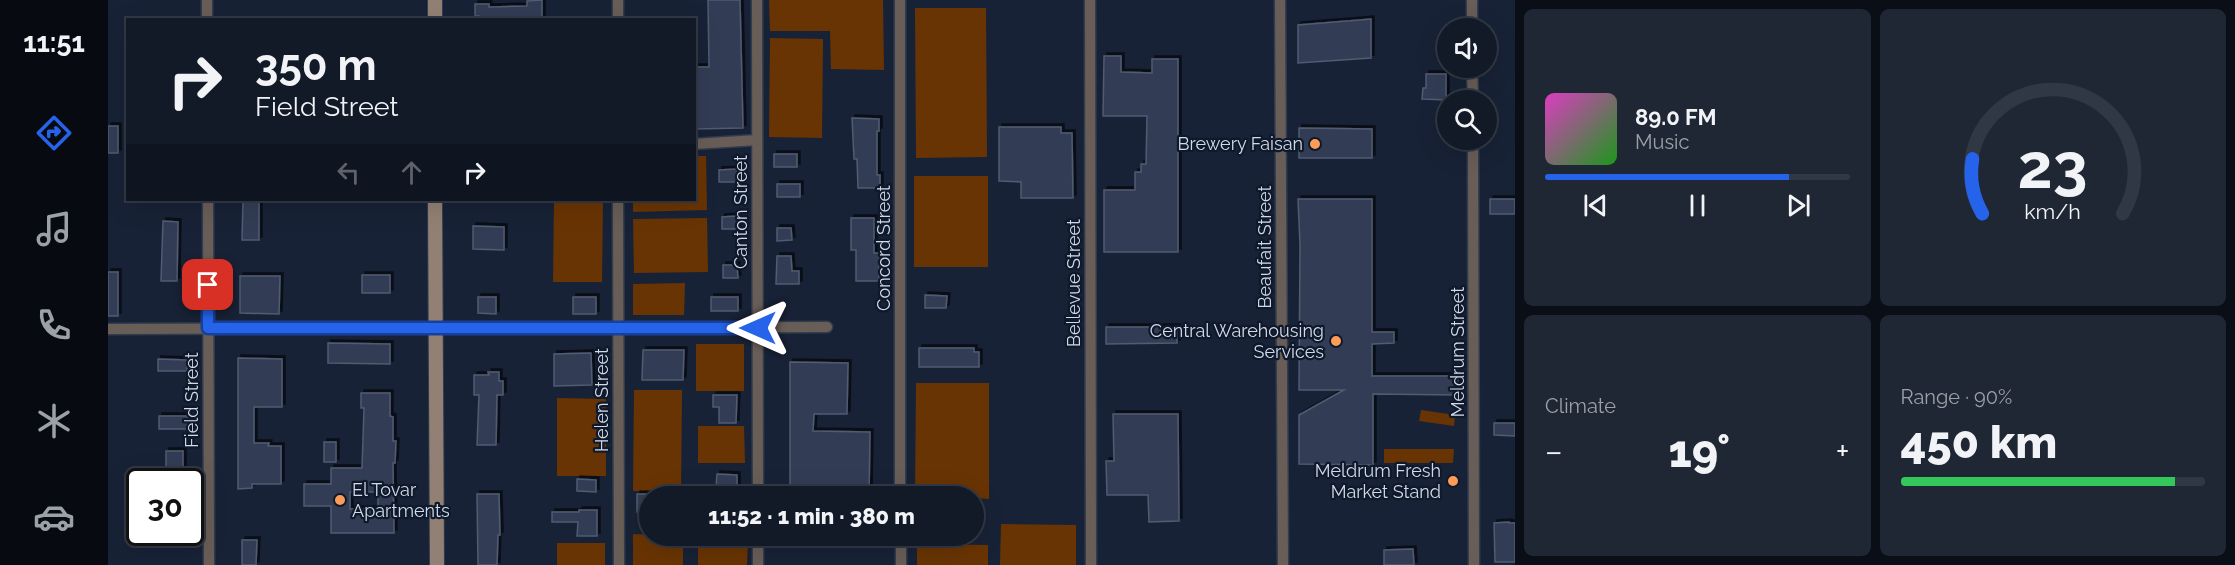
<!DOCTYPE html>
<meta charset="utf-8">
<style>
body{margin:0;font-family:Raleway,sans-serif;background:#1f2734;color:#f1f3f6;height:100vh;display:flex;flex-direction:column;font-size:22px;white-space:nowrap}
*{box-sizing:border-box;margin:0}
p{font-size:20px;color:#9ca1a8}
.icon{flex:none;width:33px;height:33px;fill:none;stroke:currentColor;stroke-width:2;stroke-linecap:round;stroke-linejoin:round}
.map{position:relative;flex:1;overflow:hidden}
.panel{display:flex;flex-direction:column;gap:9px;padding:9px;background:#0a0e16;width:720px}
.panel>*{flex:none}
.guide{position:absolute;left:18px;top:18px;width:570px;height:183px;border-radius:0px;box-shadow:0 6px 24px #0002,0 0 0 2px #313845;background:#121a28;color:#f1f3f6;overflow:hidden}
.buttons{position:absolute;left:1329px;top:18px;display:grid;gap:12px}
.buttons a{display:grid;place-items:center;width:60px;height:60px;border-radius:50%;background:#121a28;box-shadow:0 6px 24px #0002,0 0 0 2px #313845;font-size:30px}
.speed{position:absolute;left:18px;top:468px;display:flex;gap:12px;font-size:30px;font-weight:700;text-align:center}
.speed>*{display:grid;place-content:center;width:78px;height:78px;border-radius:50%;background:#121a28;box-shadow:0 6px 24px #0002,0 0 0 2px #313845;line-height:1}
.speed .limit{border:3px solid #111;border-radius:9px;background:#fff;color:#111}
.pin{position:absolute;display:grid;place-items:center;width:51px;height:51px;color:#fff;margin:-26px;border-radius:12px;box-shadow:0 3px 9px #0006}
.me{position:absolute;width:66px;margin:-33px;rotate:270deg;stroke-linejoin:round;filter:drop-shadow(0 0 4px #0008)}
.turn{display:flex;align-items:center;gap:21px;height:126px;padding:0 30px;font-size:27px}
.turn .icon{width:78px;height:78px;stroke-width:2.5}
.turn b{display:block;font-size:42px;line-height:51px}
.lanes{display:flex;align-items:center;height:57px;padding:0 30px;background:#0003;justify-content:center;gap:30px;direction:ltr}
.lanes .off{opacity:.35}
.big{font-size:45px;font-weight:800;line-height:1.1}
.panel .widget{flex:1;display:flex;flex-direction:column;justify-content:center;gap:9px;min-width:0;padding:0 21px;border-radius:9px;background:#1f2734}
.panel .dial{align-items:center;gap:0}
.dial svg{height:156px;overflow:visible;fill:none;stroke:#313845;stroke-width:7;stroke-linecap:round;text-anchor:middle}
.dial text{fill:#f1f3f6;stroke:none}
.song{display:flex;align-items:center;gap:18px}
.cover{width:72px;height:72px;border-radius:9px;background:linear-gradient(135deg,hsl(310 70% 55%),hsl(120 70% 35%))}
.played{height:6px;border-radius:3px;background:linear-gradient(90deg,#2563eb 80%,#313845 80%)}
.keys{display:flex;justify-content:space-around;direction:ltr}
.heat{display:flex;justify-content:space-between;align-items:center;font-size:33px;direction:ltr}
.charge{height:9px;border-radius:4px;background:linear-gradient(90deg,#34c759 90%,#313845 0)}
.panel .tiles{flex:1;display:grid;gap:9px;grid-template-columns:repeat(2,1fr)}
.trip{position:absolute;left:531px;top:486px;width:345px;height:60px;border-radius:30px;background:#121a28;box-shadow:0 6px 24px #0002,0 0 0 2px #313845;font-weight:800;line-height:60px;text-align:center}
main{display:flex;flex:1;min-height:0}
.tabs{display:flex;flex-direction:column;width:108px;justify-content:space-around;align-items:center;background:#070a10;color:#9ca1a8}
.tabs .icon{width:42px;height:42px}
.tabs .on{color:#2563eb}
.tabs b{font-size:27px;color:#f1f3f6}
.map>svg:first-child{display:block}
.green{fill:#693403}
.building{fill:#333e54;stroke:#4f5b72;stroke-width:1.5;fill-rule:evenodd;filter:url(#shadow)}
.lines{fill:none;stroke-linecap:round;stroke-linejoin:round}
.minor-casing{stroke:#323c4f;stroke-width:13}
.secondary-casing{stroke:#323c4f;stroke-width:16}
.minor{stroke:#695e57;stroke-width:10}
.secondary{stroke:#928074;stroke-width:14}
.route-casing{stroke:#184099;stroke-width:15}
.route{stroke:#2563eb;stroke-width:10}
.poi-dot{fill:#fd9c56;stroke:#0f192c;stroke-width:2}
.labels{text-anchor:middle;stroke-width:4.5;stroke-linejoin:round;paint-order:stroke}
.poi-label{font-size:18px;fill:#d2d9e7;stroke:#0f192c;text-anchor:end}
.street-label{font-size:18px;fill:#d2d9e7;stroke:#0f192c}
</style>
<main>
<nav class="tabs">
<b>11:51</b>
<svg class="icon on" aria-label="directions" viewBox="0 0 24 24"><path d="M12 3l9 9-9 9-9-9zM9 14v-3h6M13 9l2 2-2 2"/></svg>
<svg class="icon" aria-label="music" viewBox="0 0 24 24"><path d="M9 18V5l10-2v13"/><circle cx="6" cy="18" r="3"/><circle cx="16" cy="16" r="3"/></svg>
<svg class="icon" aria-label="phone" viewBox="0 0 24 24"><path d="M5 4h4l2 5-3 2q2 4 5 5l2-3 5 2v4C11 20 4 13 5 4z"/></svg>
<svg class="icon" aria-label="climate" viewBox="0 0 24 24"><path d="M12 3v18M4 7l16 10M4 17L20 7"/></svg>
<svg class="icon" aria-label="car" viewBox="0 0 24 24"><path d="M5 17H2v-5l4-1 3-4h7l3 4 3 1v5h-3M9 17h6M6 11h13"/><circle cx="7" cy="17" r="2"/><circle cx="17" cy="17" r="2"/></svg>
</nav>
<div class="map">
<svg width="1407" height="565" viewBox="0 0 1407 565">
<defs>
<filter id="shadow"><feDropShadow dx="3" dy="-3" stdDeviation="0" flood-color="#0009"/></filter>
</defs>
<rect width="100%" height="100%" fill="#182236"/>
<g class="green">
<path d="M661 0H775L776 70 723 69 722 31H662Z"/>
<path d="M807 8H878L879 157 808 158Z"/>
<path d="M662 38 715 39 714 138 661 137Z"/>
<path d="M587 156H598L599 210 525 212V200H586Z"/>
<rect x="806" y="176" width="74" height="91"/>
<path d="M446 200H495L494 282H445Z"/>
<path d="M599 218 600 272 526 273 525 219Z"/>
<path d="M577 283 576 315H525V284Z"/>
<rect x="588" y="344" width="48" height="47"/>
<path d="M808 383H881V499L866 498V496H807Z"/>
<path d="M526 390H574L573 492 525 491Z"/>
<path d="M449 398 498 399V476H449Z"/>
<path d="M1313 410 1347 415 1346 426 1311 421Z"/>
<path d="M590 426H636L637 463H590Z"/>
<path d="M1276 449H1346L1345 463H1276Z"/>
<path d="M893 524 968 525V565H892Z"/>
<path d="M525 534 575 536V565H525Z"/>
<path d="M590 540H640L639 565H590Z"/>
<rect x="449" y="543" width="48" height="22"/>
<path d="M809 544 880 545V565H809Z"/>
</g>
<g class="building">
<path d="M434 0V20H371V16H367V4H381V7L419 6V1Z"/>
<path d="M600 0H632L635 128 587 129 586 67H601Z"/>
<path d="M1263 19V58L1190 63V25Z"/>
<path d="M996 56H1013V72L1044 73V59H1070V252H996V190H1027V172H1033V164H1038L1039 116H995Z"/>
<path d="M1318 74H1338V100L1314 99 1315 88H1318Z"/>
<path d="M744 118 771 119V131H769V175H772V188H750L749 159H746Z"/>
<rect x="0" y="126" width="10" height="27"/>
<path d="M891 127H953V133H964L965 198H913V182L891 181Z"/>
<path d="M1191 128 1264 129V158H1191Z"/>
<rect x="666" y="154" width="23" height="13"/>
<path d="M629 169V182H611V170Z"/>
<rect x="669" y="184" width="23" height="13"/>
<path d="M1190 199H1264V332H1286V343L1264 344V376H1350L1349 395 1265 394V465L1191 464V415L1236 390H1191L1192 245Z"/>
<rect x="1382" y="199" width="25" height="15"/>
<path d="M135 200H151V240H134Z"/>
<path d="M629 216V229H614V217Z"/>
<path d="M743 218H766V253H771V281H748V250H743Z"/>
<path d="M55 221 70 222 69 281H53Z"/>
<path d="M365 226 396 227V250L365 249Z"/>
<path d="M669 228H683L684 240 669 241Z"/>
<path d="M669 256H683L684 271H691V284H668Z"/>
<path d="M615 265H629L630 278H615Z"/>
<rect x="0" y="272" width="10" height="44"/>
<rect x="254" y="275" width="28" height="18"/>
<path d="M132 276H172L171 314 132 313Z"/>
<path d="M817 295 839 296 838 308H817Z"/>
<path d="M370 297H388V314L370 313Z"/>
<rect x="465" y="297" width="23" height="17"/>
<rect x="603" y="297" width="27" height="14"/>
<path d="M998 327H1069V343L998 344Z"/>
<path d="M220 343 282 344V364L220 363Z"/>
<path d="M811 348H866V352H871V367H811Z"/>
<path d="M535 350H576L575 380H534Z"/>
<path d="M483 353 484 385 446 386V354Z"/>
<path d="M130 358 174 359V407H146V443H161L160 446H173V484H144V488L130 489Z"/>
<path d="M50 359 79 360V371H50Z"/>
<path d="M682 362 740 363 739 414H706L705 431 762 432 761 496H682Z"/>
<path d="M380 372H391V381H395V395H389L388 445H369L371 395H366V375H381Z"/>
<path d="M253 393H282V416L285 417V441H288L287 463H285L286 533H223V506H196V484H223V468H254L256 408H253ZM242 492H270V509H242Z"/>
<path d="M605 395H629L628 423H611V407H605Z"/>
<path d="M1005 414H1070L1071 521 1041 522 1040 495H999L998 461H1006Z"/>
<rect x="51" y="416" width="28" height="13"/>
<path d="M1386 423H1407V436L1386 435Z"/>
<rect x="216" y="442" width="12" height="20"/>
<path d="M58 451H75V471H71V482H58Z"/>
<path d="M609 474 629 475V487H608Z"/>
<path d="M469 479 488 480V492L469 491Z"/>
<path d="M369 494H391L392 535H390L389 565H370Z"/>
<rect x="529" y="494" width="13" height="18"/>
<path d="M471 510H489V536H469L470 522H444V512H471Z"/>
<path d="M1401 522V523H1407V562H1387L1386 523Z"/>
<path d="M134 540H149L148 565H134Z"/>
<path d="M1305 549 1306 565H1276V550Z"/>
</g>
<g class="lines">
<defs>
<g id="minor">
<path d="M99 0V20"/>
<path d="M510 0V20"/>
<path d="M649 0 650 496"/>
<path d="M792 0V496"/>
<path d="M982 0 983 565"/>
<path d="M1172 0 1175 565"/>
<path d="M1364 0V28"/>
<path d="M1364 68 1365 100"/>
<path d="M1365 140 1366 565"/>
<path d="M586 144 649 140"/>
<path d="M100 200 101 565"/>
<path d="M510 200 511 565"/>
<path d="M0 329 719 327"/>
<path d="M650 536V565"/>
<path d="M793 536V565"/>
</g>
<g id="secondary">
<path d="M327 0V20"/>
<path d="M327 200 329 565"/>
</g>
</defs>
<use href="#minor" class="minor-casing"/>
<use href="#secondary" class="secondary-casing"/>
<use href="#minor" class="minor"/>
<use href="#secondary" class="secondary"/>
</g>
<g class="lines">
<defs>
<path id="route" d="M100 285V328H650"/>
</defs>
<use href="#route" class="route-casing"/>
<use href="#route" class="route"/>
</g>
<g class="poi-dot">
<circle cx="1207" cy="144" r="6"/>
<circle cx="1228" cy="341" r="6"/>
<circle cx="1345" cy="481" r="6"/>
<circle cx="232" cy="500" r="6"/>
</g>
<g class="labels">
<g class="poi-label">
<text x="1195" y="150">Brewery Faisan</text>
<text x="1216" y="337">Central Warehousing<tspan x="1216" dy="21">Services</tspan></text>
<text x="1333" y="477">Meldrum Fresh<tspan x="1333" dy="21">Market Stand</tspan></text>
<text x="244" y="496" text-anchor="start">El Tovar<tspan x="244" dy="21">Apartments</tspan></text>
</g>
<g class="street-label">
<text transform="translate(633 212) rotate(-90)" y="6">Canton Street</text>
<text transform="translate(1157 247) rotate(-90)" y="6">Beaufait Street</text>
<text transform="translate(776 248) rotate(-90)" y="6">Concord Street</text>
<text transform="translate(966 283) rotate(-90)" y="6">Bellevue Street</text>
<text transform="translate(1350 352) rotate(-90)" y="6">Meldrum Street</text>
<text transform="translate(84 400) rotate(-90)" y="6">Field Street</text>
<text transform="translate(494 400) rotate(-90)" y="6">Helen Street</text>
</g>
</g>
</svg>
<div class="buttons">
<a><svg class="icon" aria-label="sound" viewBox="0 0 24 24"><path d="M4 9h4l5-4v14l-5-4H4zM17 9q2 3 0 6"/></svg></a>
<a><svg class="icon" aria-label="search" viewBox="0 0 24 24"><circle cx="10" cy="10" r="6"/><path d="M15 15l6 6"/></svg></a>
</div>
<div class="speed"><div class="limit">30</div></div>
<div class="pin" style="left:100px;top:285px;background:#d93025"><svg class="icon" aria-label="arrive" viewBox="0 0 24 24"><path d="M6 21V4h12l-3 4 3 4H6"/></svg></div>
<svg class="me" style="left:650px;top:328px" viewBox="-20 -20 40 40"><path d="M0-17L14 15 0 8-14 15z" fill="#2563eb" stroke="#fff" stroke-width="4"/></svg>
<div class="trip">11:52 · 1 min · 380 m</div>
<div class="guide">
<div class="turn"><svg class="icon" aria-label="right" viewBox="0 0 24 24"><path d="M7 20v-9h11M14 6l5 5-5 5"/></svg><div><b>350 m</b>Field Street</div></div>
<div class="lanes"><svg class="icon off" aria-label="left" viewBox="0 0 24 24"><path d="M17 20v-9H6M10 6l-5 5 5 5"/></svg><svg class="icon off" aria-label="ahead" viewBox="0 0 24 24"><path d="M12 20V5M6 11l6-6 6 6"/></svg><svg class="icon" aria-label="right" viewBox="0 0 24 24"><path d="M7 20v-9h11M14 6l5 5-5 5"/></svg></div>
</div>
</div>
<section class="panel">
<div class="tiles">
<div class="widget">
<div class="song"><i class="cover"></i><div><b>89.0 FM</b><p>Music</p></div></div>
<div class="played"></div>
<div class="keys"><svg class="icon" aria-label="previous" viewBox="0 0 24 24"><path d="M18 5L8 12l10 7zM5 5v14"/></svg><svg class="icon" aria-label="pause" viewBox="0 0 24 24"><path d="M8 5v14M16 5v14"/></svg><svg class="icon" aria-label="next" viewBox="0 0 24 24"><path d="M6 5l10 7-10 7zM19 5v14"/></svg></div>
</div>
<div class="widget dial"><svg viewBox="0 0 100 80">
<path d="M14 69A42 42 0 1 1 86 69"/>
<path d="M14 69A42 42 0 0 1 9 41" stroke="#2563eb"/>
<text x="50" y="56" font-size="32" font-weight="700">23</text>
<text x="50" y="72" font-size="11">km/h</text>
</svg></div>
<div class="widget"><p>Climate</p>
<div class="heat"><a>−</a><b class="big">19°</b><a>+</a></div>
</div>
<div class="widget"><p>Range · 90%</p><b class="big">450 km</b><div class="charge"></div></div>
</div>
</section>
</main>
